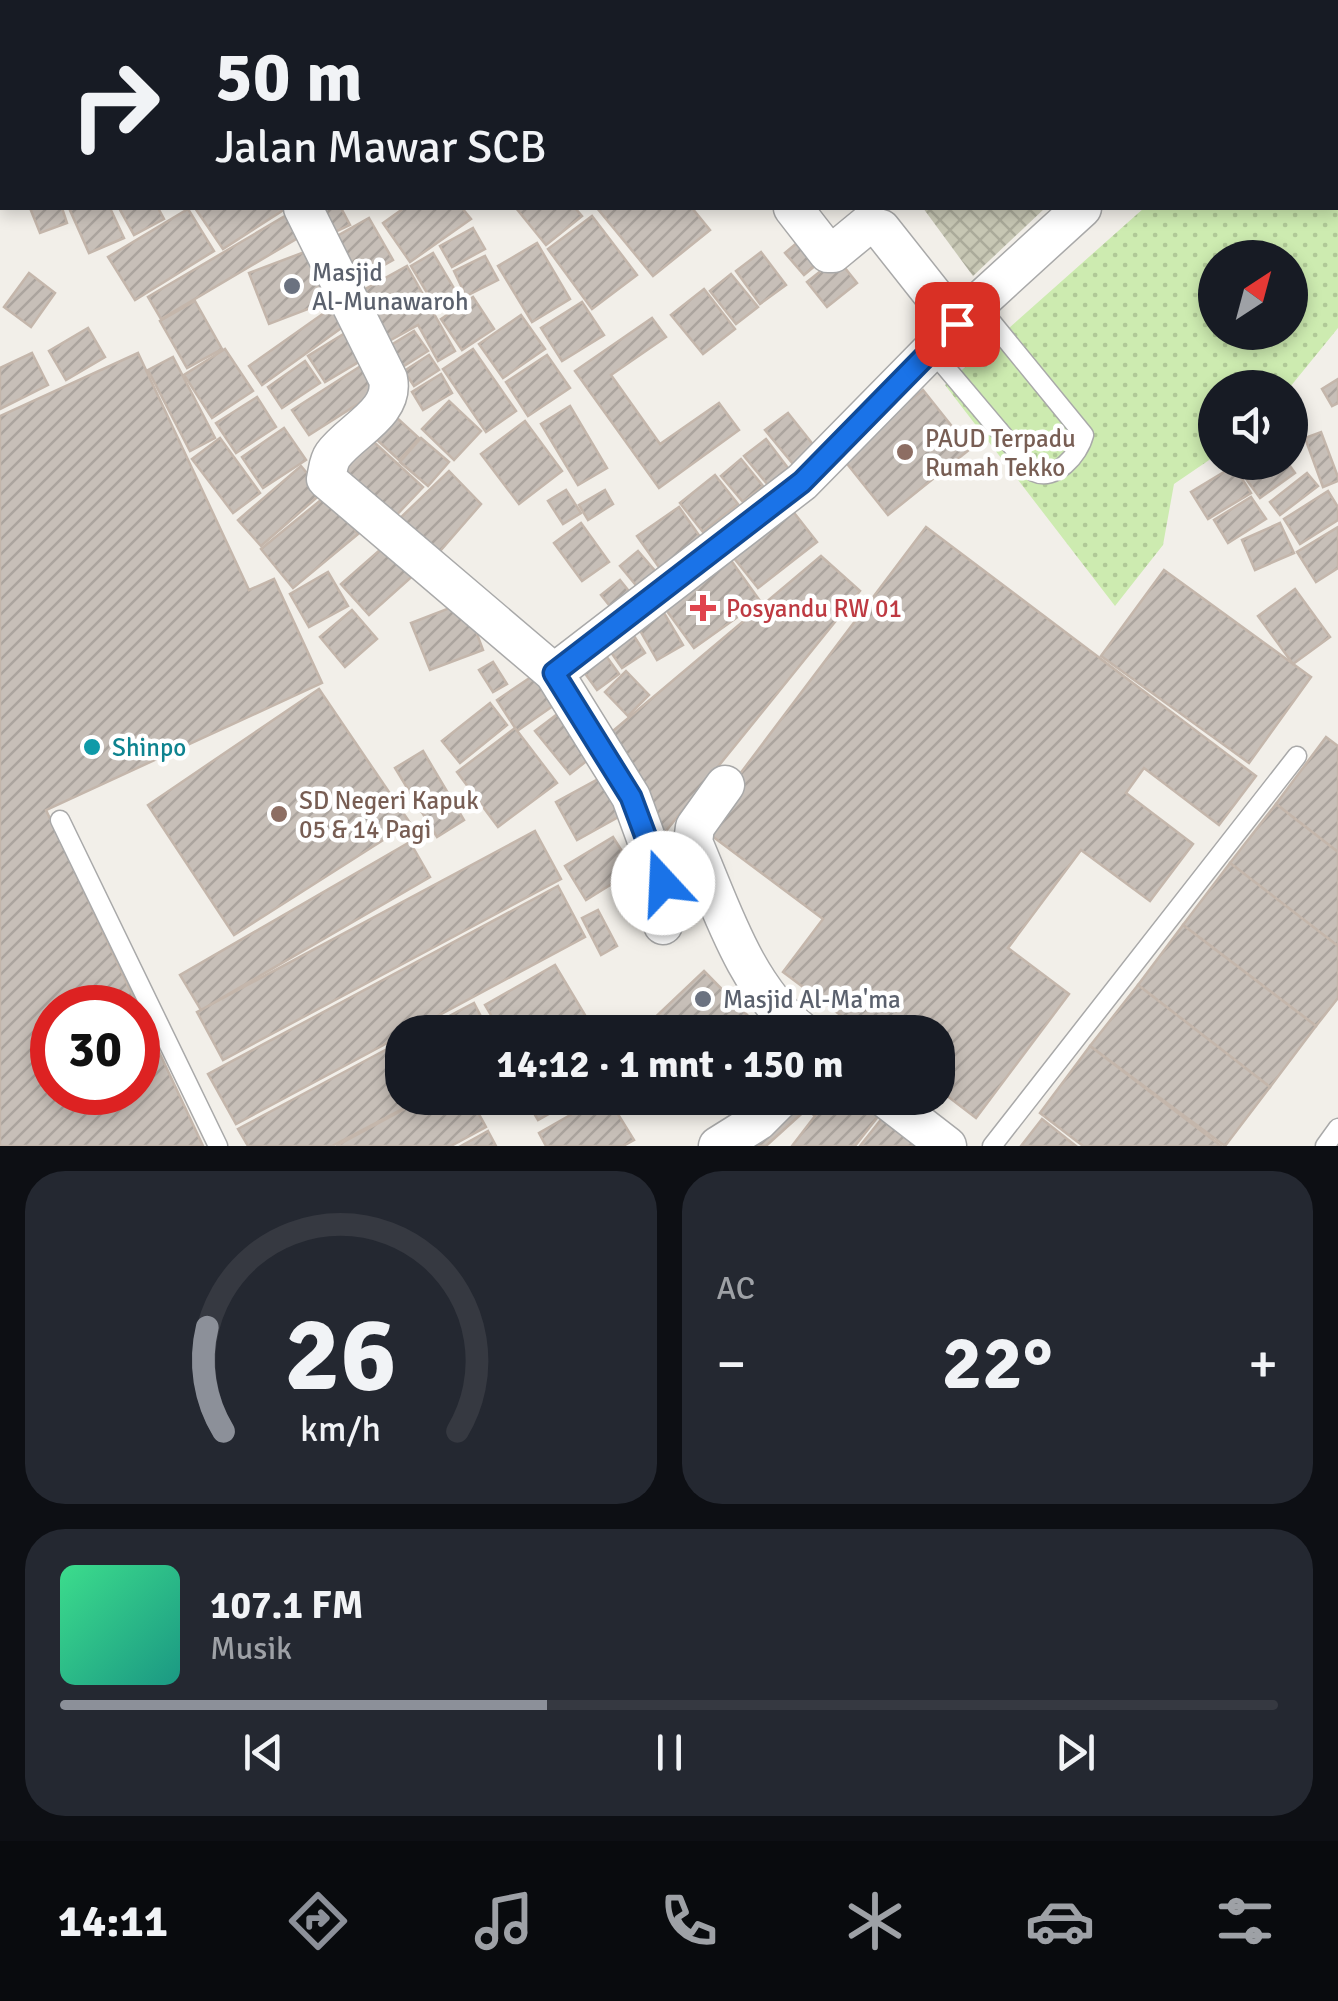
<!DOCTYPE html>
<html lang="id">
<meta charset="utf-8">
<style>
body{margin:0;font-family:Signika,sans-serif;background:#242831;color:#f1f3f6;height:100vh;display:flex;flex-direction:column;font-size:38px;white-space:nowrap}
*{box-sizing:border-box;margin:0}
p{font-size:32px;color:#9ea1a6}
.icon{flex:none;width:55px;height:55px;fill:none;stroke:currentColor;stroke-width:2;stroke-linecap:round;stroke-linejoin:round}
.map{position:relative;height:1146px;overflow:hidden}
.side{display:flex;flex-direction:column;gap:25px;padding:25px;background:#0d0f14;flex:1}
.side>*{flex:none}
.guide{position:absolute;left:0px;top:0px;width:1340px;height:210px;box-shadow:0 5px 15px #0003;background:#171b24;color:#f1f3f6;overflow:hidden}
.needle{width:65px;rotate:36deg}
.buttons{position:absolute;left:1198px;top:240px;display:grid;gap:20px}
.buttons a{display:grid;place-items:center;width:110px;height:110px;border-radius:50%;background:#171b24;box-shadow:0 5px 15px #0003;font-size:50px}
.speed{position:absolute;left:30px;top:985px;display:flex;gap:20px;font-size:50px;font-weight:700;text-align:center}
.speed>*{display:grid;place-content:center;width:130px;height:130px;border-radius:50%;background:#171b24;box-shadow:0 5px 15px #0003;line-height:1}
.speed .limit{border:15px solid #d22;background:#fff;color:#111}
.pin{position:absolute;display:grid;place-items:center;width:85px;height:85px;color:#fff;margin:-42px;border-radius:20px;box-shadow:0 5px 15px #0006}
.me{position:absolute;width:110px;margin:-55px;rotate:340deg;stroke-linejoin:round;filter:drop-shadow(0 0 8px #0008)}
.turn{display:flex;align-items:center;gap:35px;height:210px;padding:0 50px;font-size:45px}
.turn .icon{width:130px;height:130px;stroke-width:2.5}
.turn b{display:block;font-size:70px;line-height:85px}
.big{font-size:75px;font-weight:700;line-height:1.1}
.side .widget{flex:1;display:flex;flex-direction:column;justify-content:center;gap:15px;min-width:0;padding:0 35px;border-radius:40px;background:#242831}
.side .dial{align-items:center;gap:0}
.dial svg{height:260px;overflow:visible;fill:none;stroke:#363941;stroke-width:7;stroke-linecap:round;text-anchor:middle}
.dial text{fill:#f1f3f6;stroke:none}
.song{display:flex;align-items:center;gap:30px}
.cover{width:120px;height:120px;border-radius:15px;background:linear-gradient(135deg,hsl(150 70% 55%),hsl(170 70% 35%))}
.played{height:10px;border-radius:5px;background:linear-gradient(90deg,#8c9099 40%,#363941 40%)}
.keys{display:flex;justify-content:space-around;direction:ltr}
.heat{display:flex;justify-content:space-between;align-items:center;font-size:55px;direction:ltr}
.side .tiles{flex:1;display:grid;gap:25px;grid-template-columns:1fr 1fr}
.widget:last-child{grid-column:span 2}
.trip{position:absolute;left:385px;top:1015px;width:570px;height:100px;border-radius:40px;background:#171b24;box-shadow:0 5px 15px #0003;font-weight:700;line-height:100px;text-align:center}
.menu{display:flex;height:160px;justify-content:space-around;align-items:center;background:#090b0e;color:#9ea1a6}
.menu .icon{width:70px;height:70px}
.menu .selected{color:#8c9099}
.menu b{font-size:45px;color:#f1f3f6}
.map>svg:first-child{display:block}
.construction{fill:url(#construction-cross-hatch)}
.grass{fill:url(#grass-dots);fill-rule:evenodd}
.building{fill:url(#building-hatch);stroke:#c4b6ab;stroke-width:2.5;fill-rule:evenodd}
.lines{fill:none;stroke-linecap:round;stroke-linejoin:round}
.service-casing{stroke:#a9a9a9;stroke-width:21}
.minor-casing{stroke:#a9a9a9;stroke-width:41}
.service{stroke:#fff;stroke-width:18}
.minor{stroke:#fff;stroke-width:38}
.route-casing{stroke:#114b97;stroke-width:25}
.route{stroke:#1a73e8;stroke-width:18}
.worship-dot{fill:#6b7280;stroke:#fff;stroke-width:4}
.education-dot{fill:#8d6e63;stroke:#fff;stroke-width:4}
.health-dot{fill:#e0444e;stroke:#fff;stroke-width:4}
.culture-dot{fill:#0f9aa8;stroke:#fff;stroke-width:4}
.labels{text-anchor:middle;stroke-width:9;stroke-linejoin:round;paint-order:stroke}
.worship-label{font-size:25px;fill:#5b616d;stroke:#fff;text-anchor:start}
.education-label{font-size:25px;fill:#785e54;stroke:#fff;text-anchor:start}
.health-label{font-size:25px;fill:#be3a42;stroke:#fff;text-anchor:start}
.culture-label{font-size:25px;fill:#0d838f;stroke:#fff;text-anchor:start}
</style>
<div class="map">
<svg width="1338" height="1146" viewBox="0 0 1338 1146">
<defs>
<pattern id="construction-cross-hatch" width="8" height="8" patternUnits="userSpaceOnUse" patternTransform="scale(2.5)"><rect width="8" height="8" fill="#c7c7b4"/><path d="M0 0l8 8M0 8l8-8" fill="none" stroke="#abab9a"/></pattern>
<pattern id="grass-dots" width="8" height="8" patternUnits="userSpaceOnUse" patternTransform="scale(2.5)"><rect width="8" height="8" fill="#cdebb0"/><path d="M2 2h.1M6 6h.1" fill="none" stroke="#b0c997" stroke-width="1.8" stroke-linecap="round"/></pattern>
<pattern id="building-hatch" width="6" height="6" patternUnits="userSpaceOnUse" patternTransform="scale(2.5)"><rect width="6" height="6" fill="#c7bfb8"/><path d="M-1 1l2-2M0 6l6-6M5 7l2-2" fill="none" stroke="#aba49e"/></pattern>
</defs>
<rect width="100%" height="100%" fill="#f2efe9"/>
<path class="construction" d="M923 208H1045L973 276Z"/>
<path class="grass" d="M1338 51V328L1290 387 1215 388V456L1174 484 1163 545 1115 606 945 385 1144 208H1338ZM1215 258H1290V332H1215Z"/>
<g class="building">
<path d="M30 208H62L67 223 40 233Z"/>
<path d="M69 208H110L124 238 89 253Z"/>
<path d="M119 208H158L164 219 134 235Z"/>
<path d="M195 208H284L285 209 223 249Z"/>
<path d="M310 208H341L350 225 322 238Z"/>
<path d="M404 208H462L471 219 410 262 383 223Z"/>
<path d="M516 208H575L582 216 546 245Z"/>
<path d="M597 208H692L710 230 653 276Z"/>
<path d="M188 209 214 251 135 300 108 257Z"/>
<path d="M290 213 303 235 161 319 148 297Z"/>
<path d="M592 216 637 275 592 309 548 249Z"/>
<path d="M369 218 393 260 347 286 323 244Z"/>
<path d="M473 228 485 249 452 267 440 246Z"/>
<path d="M804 237 823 259 804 275 785 253Z"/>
<path d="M537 243 570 299 532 322 498 266Z"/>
<path d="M315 248 334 299 269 324 249 273Z"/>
<path d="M761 252 786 285 760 304 736 271Z"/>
<path d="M433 253 458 295 436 308 411 266Z"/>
<path d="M485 256 498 280 466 296 454 271Z"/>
<path d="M837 258 857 283 827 307 807 282Z"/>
<path d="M407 266 455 351 438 361 418 325 380 346 351 297Z"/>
<path d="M29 273 55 293 31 327 4 307Z"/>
<path d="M731 274 758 307 736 324 710 291Z"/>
<path d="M704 289 735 329 703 354 671 315Z"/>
<path d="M473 297 494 329 462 350 441 319Z"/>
<path d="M195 301 222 349 187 368 160 321Z"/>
<path d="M582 302 604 335 562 361 541 328Z"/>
<path d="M334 306 347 324 262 385 249 366Z"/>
<path d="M521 315 545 349 503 378 479 344Z"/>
<path d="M652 318 666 337 611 375 660 444 719 403 739 430 659 488 575 371Z"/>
<path d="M88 328 105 357 66 380 49 351Z"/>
<path d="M350 330 367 357 325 382 308 356Z"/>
<path d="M414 331 428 351 396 371 383 350Z"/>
<path d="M225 349 253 391 212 418 184 375Z"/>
<path d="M473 349 516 411 486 432 443 369Z"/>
<path d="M32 353 48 385 0 409V368Z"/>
<path d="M138 353 249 590 274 579 322 683 46 810 203 1146H0V416ZM52 1008H138V1092H52Z"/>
<path d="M429 355 439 370 414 386 404 371Z"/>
<path d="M547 355 570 388 528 416 506 382Z"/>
<path d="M173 357 215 438 190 451 148 370Z"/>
<path d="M305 361 320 383 282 408 268 387Z"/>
<path d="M367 362 383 388 309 435 292 410Z"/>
<path d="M441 374 452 393 423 410 412 392Z"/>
<path d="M1338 379V403L1332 406 1322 389Z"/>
<path d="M923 390 970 449 888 515 840 455Z"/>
<path d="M257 397 276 427 236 453 216 423Z"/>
<path d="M449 401 481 431 454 460 422 429Z"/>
<path d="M570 406 607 468 578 485 541 424Z"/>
<path d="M385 407 419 438 399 460 365 429Z"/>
<path d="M788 413 815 447 793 464 765 430Z"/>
<path d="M525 421 562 471 519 504 481 454Z"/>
<path d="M284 428 306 460 263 488 242 457Z"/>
<path d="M1321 432 1338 477V481L1323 487 1305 438Z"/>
<path d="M364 433 423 487 389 523 331 471Z"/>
<path d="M220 438 260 493 233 513 192 459Z"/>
<path d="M421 438 449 462 428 486 400 462Z"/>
<path d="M766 439 788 468 768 485 744 456Z"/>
<path d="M741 459 763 486 743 502 721 476Z"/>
<path d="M1254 462H1287L1295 473 1260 498 1241 472Z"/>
<path d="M301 466 323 492 261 546 238 520Z"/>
<path d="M1234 466 1251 493 1208 519 1191 492Z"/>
<path d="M449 471 481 504 434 558 392 526Z"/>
<path d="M1307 473 1318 486 1280 515 1270 502Z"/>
<path d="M715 475 738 504 703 532 680 503Z"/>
<path d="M566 490 581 513 563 524 548 501Z"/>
<path d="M605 490 613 504 588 520 579 505Z"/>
<path d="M1328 491 1338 507V520L1300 544 1284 519Z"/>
<path d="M327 495 358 534 293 588 261 549Z"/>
<path d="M1251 497 1266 519 1228 543 1214 520Z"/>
<path d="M784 500 817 542 758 588 725 547Z"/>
<path d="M679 507 703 541 661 570 637 536Z"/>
<path d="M581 523 609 562 582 581 554 543Z"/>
<path d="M1280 523 1294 553 1255 570 1242 540Z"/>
<path d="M926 527 1256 776 1219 825 1144 768 1126 793 1193 844 1150 901 1081 850 1008 948 1069 994 976 1118 938 1089V1032H863L783 972 823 919 700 827Z"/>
<path d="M1338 527V568L1316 582 1297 552Z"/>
<path d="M389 542 416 573 369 615 341 584Z"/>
<path d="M638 551 662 579 644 595 620 566Z"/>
<path d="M821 556 860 591 657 842 613 731Z"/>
<path d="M730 559 760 601 694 648 664 607Z"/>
<path d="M1164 570 1311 677 1249 763 1101 656Z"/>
<path d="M328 572 348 606 309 627 290 594Z"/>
<path d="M620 580 636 600 617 615 601 595Z"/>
<path d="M1295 589 1330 637 1293 664 1258 616Z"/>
<path d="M465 602 483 650 430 670 411 623Z"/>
<path d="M352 610 377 639 345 667 320 637Z"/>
<path d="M664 613 683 645 657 660 638 627Z"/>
<path d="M630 630 645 653 622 668 606 645Z"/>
<path d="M599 646 619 674 597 690 576 661Z"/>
<path d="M493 662 507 684 493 692 479 670Z"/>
<path d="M543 669 563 699 517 731 497 700Z"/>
<path d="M626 671 649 695 628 716 605 692Z"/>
<path d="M319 689 410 823 234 935 148 805Z"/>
<path d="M490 703 507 725 460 763 442 741Z"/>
<path d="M564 709 598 752 570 774 535 731Z"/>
<path d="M515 728 557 783 498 827 457 772Z"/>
<path d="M1326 737 1338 746V852L1276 804Z"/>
<path d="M423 751 464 820 437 837 395 768Z"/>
<path d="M602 777 622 815 577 840 556 802Z"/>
<path d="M1276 804 1338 852V946L1230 863Z"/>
<path d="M535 831 561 879 223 1060 197 1012Z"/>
<path d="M613 837 634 870 586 900 565 866Z"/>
<path d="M410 842 430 877 201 1010 180 975Z"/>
<path d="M1230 863 1338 946V998L1316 1026 1183 925Z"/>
<path d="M558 886 585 937 236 1124 208 1074Z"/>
<path d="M598 910 617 946 601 955 582 918Z"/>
<path d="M1183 925 1316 1026 1270 1087 1138 985Z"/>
<path d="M555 965 588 1020 565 1032H501L485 1005Z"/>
<path d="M704 971 758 1026 751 1032H652L646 1026Z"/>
<path d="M1138 985 1270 1087 1225 1146 1090 1046Z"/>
<path d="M474 1003 489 1032H419Z"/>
<path d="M402 1041V1098H423L332 1146H248L238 1129Z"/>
<path d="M1090 1046 1221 1146H1083L1040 1113Z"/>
<path d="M425 1098H470L486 1127 451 1146H336Z"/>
<path d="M525 1098H577L538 1120Z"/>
<path d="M600 1098H608L634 1140 623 1146H546L539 1133Z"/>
<path d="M787 1098H819L766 1146H747Z"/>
<path d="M821 1098H858L880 1114 855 1146H792L815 1116 810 1112Z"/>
<path d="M883 1117 918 1146H860Z"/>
<path d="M1042 1119 1076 1146H1021Z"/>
<path d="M488 1131 496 1146H461Z"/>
</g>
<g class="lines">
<defs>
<g id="service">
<path d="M1163 2 1166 0"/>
<path d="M931 350 1034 472C1055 482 1079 455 1084 435L977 304"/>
<path d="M60 820 218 1146"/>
<path d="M992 1146 1297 756"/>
<path d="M1325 1146 1338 1128"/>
</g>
<g id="minor">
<path d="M182 0 184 2"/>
<path d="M647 0 648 2"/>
<path d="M67 2 70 0"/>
<path d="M0 45 2 52"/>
<path d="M0 151 2 148"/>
<path d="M303 208 388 379C395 413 350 431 333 455 328 462 328 471 326 479L554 673 631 797 671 907 663 925"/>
<path d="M793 208 828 253H833L867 225 881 229 957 325"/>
<path d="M554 673 802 482 977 304 1082 208"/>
<path d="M725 785 695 827 693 842C721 907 745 987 802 1032"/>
<path d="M885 1098 947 1146"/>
<path d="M718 1146 758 1121 781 1098"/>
</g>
</defs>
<use href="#service" class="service-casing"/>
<use href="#minor" class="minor-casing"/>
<use href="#service" class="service"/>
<use href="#minor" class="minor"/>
</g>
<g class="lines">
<defs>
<path id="route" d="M663 883 631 797 554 673 802 482 957 324"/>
</defs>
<use href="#route" class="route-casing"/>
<use href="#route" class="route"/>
</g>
<g class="worship-dot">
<circle cx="292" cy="286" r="10"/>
<circle cx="703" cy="999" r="10"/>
</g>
<g class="education-dot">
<circle cx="905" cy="452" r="10"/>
<circle cx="279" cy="814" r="10"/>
</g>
<path class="health-dot" d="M698 593h10v10h10v10h-10v10h-10v-10h-10v-10h10z"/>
<circle class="culture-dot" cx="92" cy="747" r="10"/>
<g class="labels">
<g class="worship-label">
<text x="312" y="281">Masjid<tspan x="312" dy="29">Al-Munawaroh</tspan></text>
<text x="723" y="1008">Masjid Al-Ma'ma</text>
</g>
<g class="education-label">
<text x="925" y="447">PAUD Terpadu<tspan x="925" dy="29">Rumah Tekko</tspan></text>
<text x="299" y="809">SD Negeri Kapuk<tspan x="299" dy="29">05 &amp; 14 Pagi</tspan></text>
</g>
<g class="health-label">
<text x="726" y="617">Posyandu RW 01</text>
</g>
<g class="culture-label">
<text x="112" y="756">Shinpo</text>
</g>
</g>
</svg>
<div class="buttons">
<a><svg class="needle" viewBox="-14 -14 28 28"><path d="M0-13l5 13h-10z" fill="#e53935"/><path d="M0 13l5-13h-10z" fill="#9ea1a6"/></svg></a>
<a><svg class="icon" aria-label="sound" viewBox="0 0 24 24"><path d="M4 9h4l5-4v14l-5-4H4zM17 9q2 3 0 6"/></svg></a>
</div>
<div class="speed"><div class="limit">30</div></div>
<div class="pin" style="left:957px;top:324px;background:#d93025"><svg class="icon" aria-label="arrive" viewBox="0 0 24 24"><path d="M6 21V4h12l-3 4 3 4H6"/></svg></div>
<svg class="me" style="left:663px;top:883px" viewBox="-20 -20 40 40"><circle r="19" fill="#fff"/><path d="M0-13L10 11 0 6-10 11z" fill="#1a73e8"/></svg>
<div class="trip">14:12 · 1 mnt · 150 m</div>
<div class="guide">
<div class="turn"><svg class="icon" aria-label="right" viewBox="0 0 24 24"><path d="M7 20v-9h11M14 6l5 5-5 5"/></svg><div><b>50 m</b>Jalan Mawar SCB</div></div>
</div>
</div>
<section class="side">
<div class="tiles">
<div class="widget dial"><svg viewBox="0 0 100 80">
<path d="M14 69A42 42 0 1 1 86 69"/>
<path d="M14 69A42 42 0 0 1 9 37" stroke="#8c9099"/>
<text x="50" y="56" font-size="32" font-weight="700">26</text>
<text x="50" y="72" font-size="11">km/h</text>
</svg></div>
<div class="widget"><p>AC</p>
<div class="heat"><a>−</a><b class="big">22°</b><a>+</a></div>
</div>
<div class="widget">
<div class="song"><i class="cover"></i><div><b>107.1 FM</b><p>Musik</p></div></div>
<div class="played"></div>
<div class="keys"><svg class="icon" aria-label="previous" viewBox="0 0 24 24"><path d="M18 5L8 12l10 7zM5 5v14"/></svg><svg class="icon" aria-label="pause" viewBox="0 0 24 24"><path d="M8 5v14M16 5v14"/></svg><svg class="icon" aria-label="next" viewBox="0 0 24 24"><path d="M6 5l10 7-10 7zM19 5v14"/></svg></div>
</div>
</div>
</section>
<nav class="menu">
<b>14:11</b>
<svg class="icon selected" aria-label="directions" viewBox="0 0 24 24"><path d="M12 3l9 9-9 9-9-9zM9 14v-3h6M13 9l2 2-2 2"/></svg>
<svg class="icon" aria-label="music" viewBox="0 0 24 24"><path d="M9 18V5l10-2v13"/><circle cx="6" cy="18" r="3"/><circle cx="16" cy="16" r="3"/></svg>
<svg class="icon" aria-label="phone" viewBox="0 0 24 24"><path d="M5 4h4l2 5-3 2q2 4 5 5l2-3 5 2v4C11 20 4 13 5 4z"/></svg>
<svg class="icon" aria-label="climate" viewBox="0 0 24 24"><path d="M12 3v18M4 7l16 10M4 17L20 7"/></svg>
<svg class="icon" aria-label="car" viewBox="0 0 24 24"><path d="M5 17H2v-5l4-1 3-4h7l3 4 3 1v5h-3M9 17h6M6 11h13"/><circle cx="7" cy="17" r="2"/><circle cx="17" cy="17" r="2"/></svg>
<svg class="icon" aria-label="filters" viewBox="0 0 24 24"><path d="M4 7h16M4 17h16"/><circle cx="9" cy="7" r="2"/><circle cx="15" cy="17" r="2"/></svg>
</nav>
